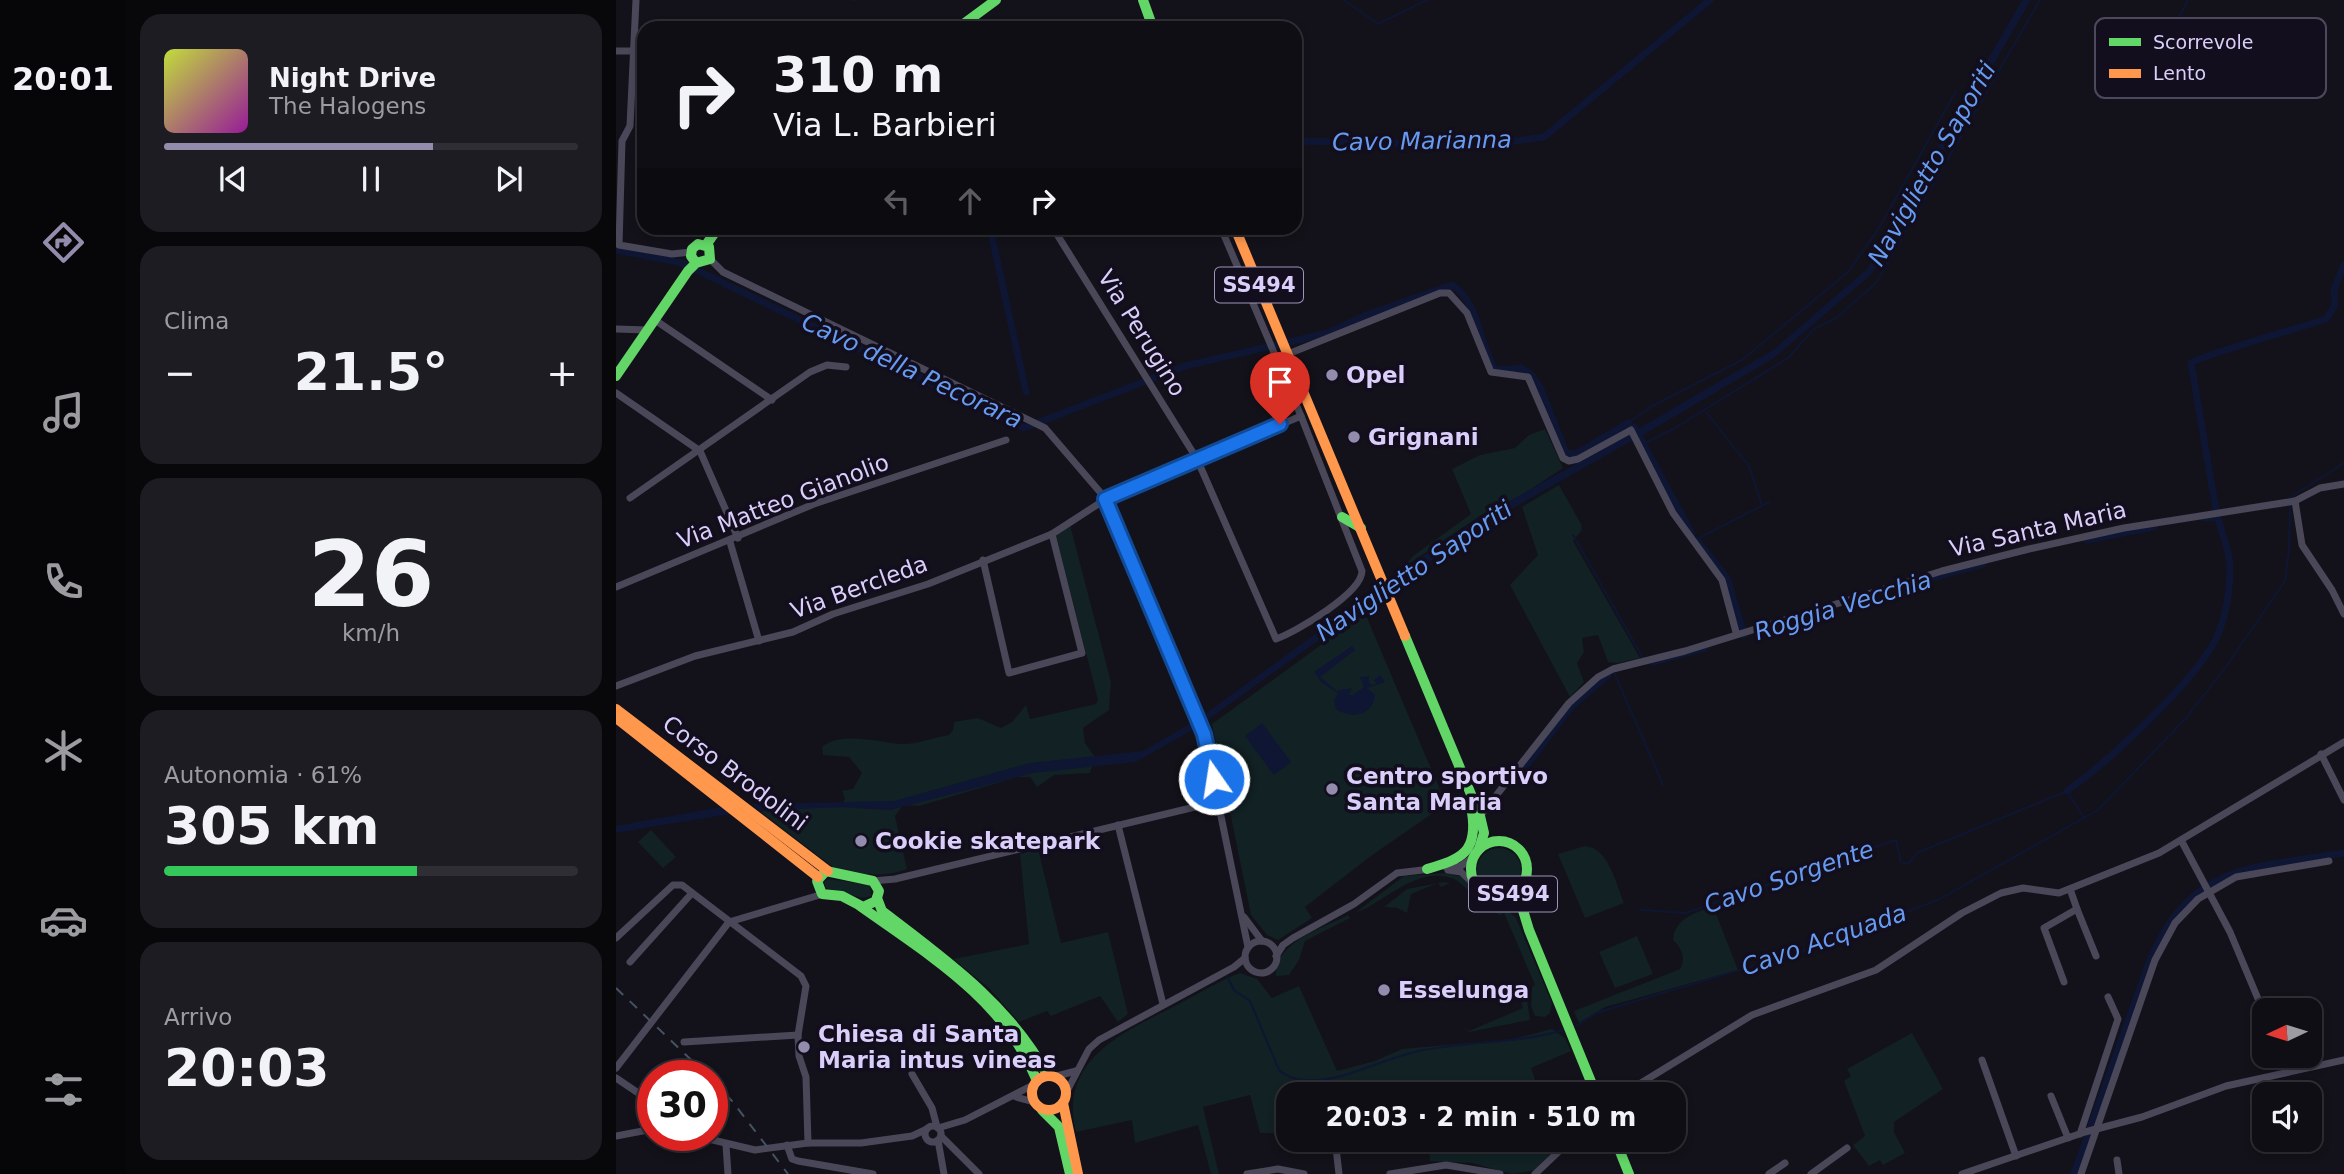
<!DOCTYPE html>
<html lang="it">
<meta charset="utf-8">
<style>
body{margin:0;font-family:"DejaVu Sans",sans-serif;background:#1c1c22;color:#f1f3f6;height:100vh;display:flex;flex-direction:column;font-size:26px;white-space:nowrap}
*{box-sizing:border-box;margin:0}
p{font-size:23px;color:#9b9ca0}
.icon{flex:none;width:38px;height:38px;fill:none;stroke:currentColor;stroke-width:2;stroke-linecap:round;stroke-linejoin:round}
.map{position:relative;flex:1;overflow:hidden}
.side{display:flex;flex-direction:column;gap:14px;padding:14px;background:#08080b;width:490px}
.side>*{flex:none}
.hud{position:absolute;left:21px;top:21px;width:665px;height:214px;border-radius:21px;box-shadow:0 4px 10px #0003,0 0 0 2px #2e2e34;background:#0e0e14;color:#f1f3f6;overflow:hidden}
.needle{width:46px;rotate:266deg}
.fabs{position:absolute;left:1636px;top:998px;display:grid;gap:14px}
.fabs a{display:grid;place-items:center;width:70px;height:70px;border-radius:14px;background:#0e0e14;box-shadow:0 4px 10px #0003,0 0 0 2px #2e2e34;font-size:35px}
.speed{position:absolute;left:21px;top:1060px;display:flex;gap:14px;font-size:35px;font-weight:700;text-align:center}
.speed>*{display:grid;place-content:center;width:91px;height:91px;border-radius:50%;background:#0e0e14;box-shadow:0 4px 10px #0003,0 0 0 2px #2e2e34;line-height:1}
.speed .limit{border:10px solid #d22;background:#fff;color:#111}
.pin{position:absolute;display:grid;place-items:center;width:60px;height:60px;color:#fff;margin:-72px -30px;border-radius:50% 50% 50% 0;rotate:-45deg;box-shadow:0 0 7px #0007}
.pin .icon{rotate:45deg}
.me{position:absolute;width:77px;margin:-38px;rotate:347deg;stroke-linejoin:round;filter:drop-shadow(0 0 5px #0008)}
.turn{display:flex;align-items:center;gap:24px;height:147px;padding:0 21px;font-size:32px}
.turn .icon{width:91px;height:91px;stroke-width:2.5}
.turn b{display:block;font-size:49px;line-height:60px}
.lanes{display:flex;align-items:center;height:66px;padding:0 21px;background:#0003;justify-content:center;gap:35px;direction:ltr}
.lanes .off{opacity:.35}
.big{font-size:52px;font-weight:700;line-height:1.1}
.side .tile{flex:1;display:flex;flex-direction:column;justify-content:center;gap:10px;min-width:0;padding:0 24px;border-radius:21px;background:#1c1c22}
.side .dial{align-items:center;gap:0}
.dial b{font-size:91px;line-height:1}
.song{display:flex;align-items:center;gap:21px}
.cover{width:84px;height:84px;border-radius:10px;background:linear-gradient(135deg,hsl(70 70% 55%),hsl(300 70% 35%))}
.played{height:7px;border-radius:4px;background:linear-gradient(90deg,#948cac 65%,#2e2e34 65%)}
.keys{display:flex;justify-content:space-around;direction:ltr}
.heat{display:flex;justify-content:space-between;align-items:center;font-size:38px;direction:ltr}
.charge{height:10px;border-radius:5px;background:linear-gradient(90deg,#34c759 61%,#2e2e34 0)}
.trip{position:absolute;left:660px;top:1082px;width:410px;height:70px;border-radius:21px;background:#0e0e14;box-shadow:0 4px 10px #0003,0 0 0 2px #2e2e34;font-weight:700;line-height:70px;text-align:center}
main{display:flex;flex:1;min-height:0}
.menu{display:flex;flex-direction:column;width:126px;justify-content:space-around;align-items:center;background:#060608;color:#9b9ca0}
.menu .icon{width:49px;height:49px}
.menu .active{color:#948cac}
.menu b{font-size:32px;color:#f1f3f6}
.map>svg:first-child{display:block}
.green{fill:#112124}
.water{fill:#0e1633}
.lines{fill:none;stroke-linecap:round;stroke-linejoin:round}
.stream{stroke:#0e1633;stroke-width:2}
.canal{stroke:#0e1633;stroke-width:7}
.street{stroke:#4a4759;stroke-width:7}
.fast{stroke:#63d668;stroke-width:10}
.slow{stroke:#ff974d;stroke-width:10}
.rail{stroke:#445262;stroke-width:2;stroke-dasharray:10 9;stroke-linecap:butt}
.route-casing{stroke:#114b97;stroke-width:18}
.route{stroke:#1a73e8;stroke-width:12}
.poi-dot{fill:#948cac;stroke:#120e1d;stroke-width:2.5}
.labels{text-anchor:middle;stroke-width:7;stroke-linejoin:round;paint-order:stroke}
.shield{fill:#120e1d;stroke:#9e94b8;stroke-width:2}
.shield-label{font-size:21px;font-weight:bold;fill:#dacefa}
.street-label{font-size:23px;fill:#dacefa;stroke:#120e1d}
.poi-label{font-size:23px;font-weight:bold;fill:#dacefa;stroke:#120e1d;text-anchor:start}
.water-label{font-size:24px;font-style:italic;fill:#669bf1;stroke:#120e1d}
.key{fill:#120e1d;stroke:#4e485f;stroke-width:2}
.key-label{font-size:19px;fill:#dacefa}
</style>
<main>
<nav class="menu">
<b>20:01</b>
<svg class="icon active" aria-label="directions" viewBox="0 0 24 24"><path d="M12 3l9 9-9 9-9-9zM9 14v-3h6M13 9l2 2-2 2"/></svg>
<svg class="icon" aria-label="music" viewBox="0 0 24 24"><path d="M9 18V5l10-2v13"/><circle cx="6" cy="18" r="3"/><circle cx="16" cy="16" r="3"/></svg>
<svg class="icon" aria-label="phone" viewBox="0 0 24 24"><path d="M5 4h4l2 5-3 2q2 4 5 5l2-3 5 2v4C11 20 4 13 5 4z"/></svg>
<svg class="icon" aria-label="climate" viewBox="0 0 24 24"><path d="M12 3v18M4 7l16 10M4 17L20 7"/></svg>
<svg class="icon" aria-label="car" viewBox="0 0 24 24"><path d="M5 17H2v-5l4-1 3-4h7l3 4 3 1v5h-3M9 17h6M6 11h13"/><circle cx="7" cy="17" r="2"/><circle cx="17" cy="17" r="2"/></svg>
<svg class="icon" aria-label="filters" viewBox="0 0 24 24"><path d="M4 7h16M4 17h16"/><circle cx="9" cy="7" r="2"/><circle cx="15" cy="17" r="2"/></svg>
</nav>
<section class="side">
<div class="tile">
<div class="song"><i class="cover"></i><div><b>Night Drive</b><p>The Halogens</p></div></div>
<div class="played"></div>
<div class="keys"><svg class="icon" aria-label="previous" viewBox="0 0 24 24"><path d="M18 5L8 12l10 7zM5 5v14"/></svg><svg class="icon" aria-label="pause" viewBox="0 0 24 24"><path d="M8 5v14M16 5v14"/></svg><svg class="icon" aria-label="next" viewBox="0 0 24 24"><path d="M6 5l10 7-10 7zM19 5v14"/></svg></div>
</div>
<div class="tile"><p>Clima</p>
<div class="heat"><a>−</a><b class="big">21.5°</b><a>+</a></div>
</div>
<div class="tile dial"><b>26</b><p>km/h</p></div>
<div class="tile"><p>Autonomia · 61%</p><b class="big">305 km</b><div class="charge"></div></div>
<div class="tile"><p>Arrivo</p><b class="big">20:03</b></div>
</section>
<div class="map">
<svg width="1728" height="1174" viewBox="0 0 1728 1174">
<rect width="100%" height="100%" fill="#13121a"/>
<g class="green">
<path d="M929 429 947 468 897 501 864 516 788 567 797 556 855 514 836 469 864 455 899 448 913 435Z"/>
<path d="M943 485 965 524 966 530 957 541 1024 658 1001 663 992 662 982 635 966 638 968 652 961 663 968 682 954 697 894 585 922 555 906 507Z"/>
<path d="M454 525 495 682 493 710 467 728 469 743 479 757 474 773 438 775 421 787 414 777H402L303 806 287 805 279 816 291 869C269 878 239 875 217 867L145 812 155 808 223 807 229 799 226 791 237 789 246 773 233 757 207 755 206 747C224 731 263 742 285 744 299 745 319 737 333 735L337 730 338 722 362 718 385 728 396 722 410 705 414 719 480 704 482 700 440 535Z"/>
<path d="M749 613 830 804 755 856 689 907 696 918 662 940 651 935 635 915 596 724Z"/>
<path d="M35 830 60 857 47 868 22 842Z"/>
<path d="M969 846C993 848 1000 884 1008 903L969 918 942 854Z"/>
<circle cx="883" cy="870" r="22"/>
<path d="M422 849 445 943 492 932 512 1014 502 1022 484 996 435 1016 431 1011 403 1022 373 988 337 959 413 944 404 854Z"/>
<path d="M830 873 850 878 860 890 884 903 900 918 936 1003 934 1013 929 1017 919 1016 915 1006 916 987 919 985 888 913 883 915 840 880C801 863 770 903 739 913L788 876Z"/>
<path d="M213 879 254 885 255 896 247 898 210 888 208 882Z"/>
<path d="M828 882 834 883 825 887 822 883 795 894 791 913 781 908 768 907 791 889Z"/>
<path d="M1097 906 1122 970 989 1007 963 1023 958 1011 1064 969C1070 959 1066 948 1057 940 1059 918 1078 914 1097 906Z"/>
<path d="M732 915 734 918 689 941 683 960 673 975 660 976C658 942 708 928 732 915Z"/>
<path d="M1021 936 1037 974 999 988 983 952Z"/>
<path d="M624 973 641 979 656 998 683 986 721 1071 759 1061 786 1049 897 1039 936 1029 949 1038 955 1051 915 1068 924 1094H810L809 1087 742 1094H672V1133H644L634 1095 587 1107 603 1174H595L582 1125 519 1143 516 1120 460 1132C441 1060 509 1031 561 1005 582 994 602 981 624 973Z"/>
<path d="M911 1000 914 1020 853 1032 841 1023 853 1031 907 1008 905 1003Z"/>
<path d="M1296 1033 1327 1089 1278 1122V1132L1289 1153 1267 1165 1264 1160 1253 1166 1237 1145 1249 1136 1228 1081 1235 1076 1231 1069Z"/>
<path d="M813 1139H942L944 1145 918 1170 910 1172 896 1174 856 1163 814 1161Z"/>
</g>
<g class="water">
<path d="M1406 0H1415L1256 274 1158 358 1024 437 1020 430 1157 350 1251 269Z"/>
<path d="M1015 433 1019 439 850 535 775 590 771 580 863 518Z"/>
<path d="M764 587 767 594 589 722 586 716Z"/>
<path d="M736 646 739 650 708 674 704 677 721 691 736 688 733 694 736 696 748 687 744 677 753 676V683L757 685 761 683 757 681 764 675 769 682 751 688 759 695C757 716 735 719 720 709L718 701 722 693 706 683 698 672Z"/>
<path d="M577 722 580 728 520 762 417 773 274 810 223 807 144 811 135 804 278 801 414 763 527 751Z"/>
<path d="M646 723 675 762 658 775 629 736Z"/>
<path d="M106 807 115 814 10 831 9 824Z"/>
</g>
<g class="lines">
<g class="stream">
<path d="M236 0H239"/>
<path d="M728 0 762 24 811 0"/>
<path d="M1531 79 1572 0"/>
<path d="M1090 412 1133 466 1146 505"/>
<path d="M1012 423 1036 406 1126 360 1232 272 1263 228 1340 91"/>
<path d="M1027 444 1059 428 1172 358 1198 329 1220 318 1260 283 1424 0"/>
<path d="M1673 498 1728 463"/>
<path d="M957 535 1028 660"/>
<path d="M1081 539 1153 502"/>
<path d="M998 672 1047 785"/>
<path d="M1024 910 1070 913 1280 840 1285 862 1292 864 1301 853 1451 791 1468 818"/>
<path d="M612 978 618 990 634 1001 663 1070C674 1080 688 1081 703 1080 737 1077 769 1058 803 1051 851 1041 900 1044 948 1030"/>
<path d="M960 1026 983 1012 1184 952 1322 900 1482 810 1570 718 1609 668 1669 581 1673 550 1674 505"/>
</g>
<g class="canal">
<path d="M679 141 870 145 928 137 1094 0"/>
<path d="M374 228 410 392"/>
<path d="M0 250 66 263 408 428 569 366 712 333 753 314 836 285C864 303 862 345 880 370L905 368 914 373 924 387 950 453 960 454 1012 423 1014 425"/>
<path d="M1018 427 1076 534"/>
<path d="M1600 510 1575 363C1583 356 1690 326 1710 319L1719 305 1718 289 1728 265"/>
<path d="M1588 518 1601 517"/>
<path d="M1471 540 1538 527"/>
<path d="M1083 543 1111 578 1128 635"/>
<path d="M1301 582 1367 564"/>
<path d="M1037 662 1089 648"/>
<path d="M900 779 956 706 992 675"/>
<path d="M1451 791C1492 762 1571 688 1596 646 1609 625 1614 592 1614 568 1614 551 1605 532 1601 515"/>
<path d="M0 829 17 827"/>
<path d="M1458 1174 1532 965C1572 864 1634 868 1728 853"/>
</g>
<g class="street">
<path d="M20 0 14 126 6 141 3 245 56 254 75 252"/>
<path d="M0 51H28"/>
<path d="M437 228 581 459 660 639C680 632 746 593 746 571L685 416 605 228"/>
<path d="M94 259 107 272 429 428 490 499 588 734 632 947"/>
<path d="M39 320 156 400"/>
<path d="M0 329 32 330"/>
<path d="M672 354 824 293H833L851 313 875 372 912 377 947 458 953 461 962 459 1015 430 1057 513 1106 580 1120 632"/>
<path d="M0 393 84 451 122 538"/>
<path d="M14 498 194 372 211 365 230 367"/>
<path d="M1679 501 1686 545 1716 590 1728 614"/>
<path d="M114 542 143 641"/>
<path d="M367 560 393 673 466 653 436 534"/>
<path d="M0 587 198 504 390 440"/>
<path d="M0 686 79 656 177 632 217 614 312 584 436 534 490 499 685 416"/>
<path d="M1705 754 1728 800"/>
<path d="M864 816 953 703 982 677 997 669 1069 651 1326 571 1413 549 1508 528 1679 501 1704 488 1728 484"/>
<path d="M502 825 547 1004"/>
<path d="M1565 840 1614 932 1648 1013"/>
<path d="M830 867 845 866 858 857"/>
<path d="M832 870 845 872 860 886"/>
<path d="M257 881 279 879 604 801"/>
<path d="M1461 909 1480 956"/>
<path d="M628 917 646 941"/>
<path d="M0 938 57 885H66L185 976 190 986 182 1035 183 1056 190 1077 192 1143"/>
<circle cx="645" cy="957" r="16"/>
<path d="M660 956 667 945 677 938 738 904 781 873 815 869"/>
<path d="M14 962 76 893"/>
<path d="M1448 982 1428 928 1461 909 1454 889"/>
<path d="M68 1042 182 1035"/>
<path d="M1666 1055 1672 1072"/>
<path d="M1366 1060 1400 1156"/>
<path d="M0 1068 113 922 207 894"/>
<path d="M296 1074 316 1108 321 1127"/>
<path d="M437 1077 460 1071"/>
<path d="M0 1078 37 1103"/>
<path d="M450 1093 473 1049 483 1040 618 967 629 958"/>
<path d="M1007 1094 1136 1015 1260 970 1346 913 1385 893 1407 888 1443 893 1543 853 1728 742"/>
<path d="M1435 1096 1452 1138"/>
<path d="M400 1097 418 1102"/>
<circle cx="317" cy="1134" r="8"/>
<path d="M322 1128 349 1120 417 1085"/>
<path d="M1464 1134 1502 1019 1492 997"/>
<path d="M0 1136 37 1129"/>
<path d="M80 1136 139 1150 192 1143H245L296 1136 311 1129"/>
<path d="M325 1136 363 1174"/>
<path d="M719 1139 723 1174"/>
<path d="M322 1140 328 1174"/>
<path d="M110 1145 112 1174"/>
<path d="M171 1145 176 1159 182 1161 257 1174"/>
<path d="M1501 1160 1503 1174"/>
<path d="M631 1174 662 1169 688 1174"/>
<path d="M774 1174 830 1165 884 1174"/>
<path d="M919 1174 956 1139"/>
<path d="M1153 1174 1169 1163"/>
<path d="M1195 1174 1231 1148"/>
<path d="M1346 1174 1469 1132 1526 1117 1610 1086 1728 1060"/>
<path d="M1465 1174 1539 960 1559 923 1582 899 1620 877 1713 861"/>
</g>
<g class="fast">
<path d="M527 0 537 28"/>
<path d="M342 28 380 0"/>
<path d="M90 245 102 228"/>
<path d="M0 376 72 271 80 263 94 259 93 247 82 244 76 249 75 256 80 263"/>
<path d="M726 517 745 528"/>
<path d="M789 636 864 816 868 833 863 849"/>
<circle cx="883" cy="869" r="28"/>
<path d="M811 869C846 859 862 852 856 812"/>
<path d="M210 871 257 881 263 891 260 901 247 907 226 896 206 894 201 881Z"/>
<path d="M905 888 906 907 913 930 980 1094"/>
<path d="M261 898 266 911C330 960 393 1004 432 1076"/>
<path d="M244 906C313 955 389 1000 421 1081"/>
<path d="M426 1110 443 1127 454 1174"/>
<path d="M999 1139 1013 1174"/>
</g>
<g class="slow">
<path d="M619 228 789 636"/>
<path d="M0 709 212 871"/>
<path d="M0 718 202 877"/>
<circle cx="433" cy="1093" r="17"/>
<path d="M447 1103 462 1174"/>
</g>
<g class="rail">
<path d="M0 988 92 1076"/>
<path d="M96 1081 116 1101 172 1174"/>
</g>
</g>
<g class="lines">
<defs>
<path id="route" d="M598 779 588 734 489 499 664 424"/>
</defs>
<use href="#route" class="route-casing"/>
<use href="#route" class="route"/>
</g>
<g class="poi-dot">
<circle cx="716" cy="375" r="7"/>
<circle cx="738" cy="437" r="7"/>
<circle cx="716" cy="789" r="7"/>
<circle cx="245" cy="841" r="7"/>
<circle cx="768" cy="990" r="7"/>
<circle cx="188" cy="1047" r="7"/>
</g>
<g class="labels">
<g class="shield">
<rect x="599" y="267.5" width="88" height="35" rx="5"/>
<rect x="853" y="876.5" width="88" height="35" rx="5"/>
</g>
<g class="shield-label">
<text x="643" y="292">SS494</text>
<text x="897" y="901">SS494</text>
</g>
<g class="street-label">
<text transform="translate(526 333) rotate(58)" y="8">Via Perugino</text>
<text transform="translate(167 501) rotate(-21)" y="8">Via Matteo Gianolio</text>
<text transform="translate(1422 529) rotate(-13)" y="8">Via Santa Maria</text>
<text transform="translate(243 587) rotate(-20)" y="8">Via Bercleda</text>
<text transform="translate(119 773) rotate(37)" y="8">Corso Brodolini</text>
</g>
<g class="poi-label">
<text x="730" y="383">Opel</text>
<text x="752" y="445">Grignani</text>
<text x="730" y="784">Centro sportivo<tspan x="730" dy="26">Santa Maria</tspan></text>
<text x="259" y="849">Cookie skatepark</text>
<text x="782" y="998">Esselunga</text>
<text x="202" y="1042">Chiesa di Santa<tspan x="202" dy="26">Maria intus vineas</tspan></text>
</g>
<g class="water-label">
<text transform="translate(806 141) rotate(-1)" y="8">Cavo Marianna</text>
<text transform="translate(1316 164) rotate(-60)" y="8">Naviglietto Saporiti</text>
<text transform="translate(296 371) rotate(25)" y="8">Cavo della Pecorara</text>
<text transform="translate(798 571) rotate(-34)" y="8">Naviglietto Saporiti</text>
<text transform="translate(1227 606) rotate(-17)" y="8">Roggia Vecchia</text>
<text transform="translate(1173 877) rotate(-19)" y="8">Cavo Sorgente</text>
<text transform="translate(1208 940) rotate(-19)" y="8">Cavo Acquada</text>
</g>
</g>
<rect x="1479" y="18" width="231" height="80" rx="10" class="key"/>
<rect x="1493" y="38" width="32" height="8" fill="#63d668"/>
<rect x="1493" y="69" width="32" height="9" fill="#ff974d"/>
<g class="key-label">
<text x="1537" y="49">Scorrevole</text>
<text x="1537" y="80">Lento</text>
</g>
</svg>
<div class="fabs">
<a><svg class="needle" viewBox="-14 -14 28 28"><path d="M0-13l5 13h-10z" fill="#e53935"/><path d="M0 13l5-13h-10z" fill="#9b9ca0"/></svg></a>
<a><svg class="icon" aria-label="sound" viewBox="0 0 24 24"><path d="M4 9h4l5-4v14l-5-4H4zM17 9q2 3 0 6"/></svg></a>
</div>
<div class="speed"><div class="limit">30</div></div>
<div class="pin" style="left:664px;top:424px;background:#d93025"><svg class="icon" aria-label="arrive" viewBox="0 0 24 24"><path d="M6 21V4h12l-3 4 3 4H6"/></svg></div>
<svg class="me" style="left:598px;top:779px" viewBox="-20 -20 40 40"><circle r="17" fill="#1a73e8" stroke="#fff" stroke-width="3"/><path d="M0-11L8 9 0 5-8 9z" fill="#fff"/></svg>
<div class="trip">20:03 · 2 min · 510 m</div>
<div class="hud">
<div class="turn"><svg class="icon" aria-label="right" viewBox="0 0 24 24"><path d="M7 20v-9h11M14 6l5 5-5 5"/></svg><div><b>310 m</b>Via L. Barbieri</div></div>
<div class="lanes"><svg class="icon off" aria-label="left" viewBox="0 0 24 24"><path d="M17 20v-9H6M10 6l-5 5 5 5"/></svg><svg class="icon off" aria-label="ahead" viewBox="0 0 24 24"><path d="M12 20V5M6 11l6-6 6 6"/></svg><svg class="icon" aria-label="right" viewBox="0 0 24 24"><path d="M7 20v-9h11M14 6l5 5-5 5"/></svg></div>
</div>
</div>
</main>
